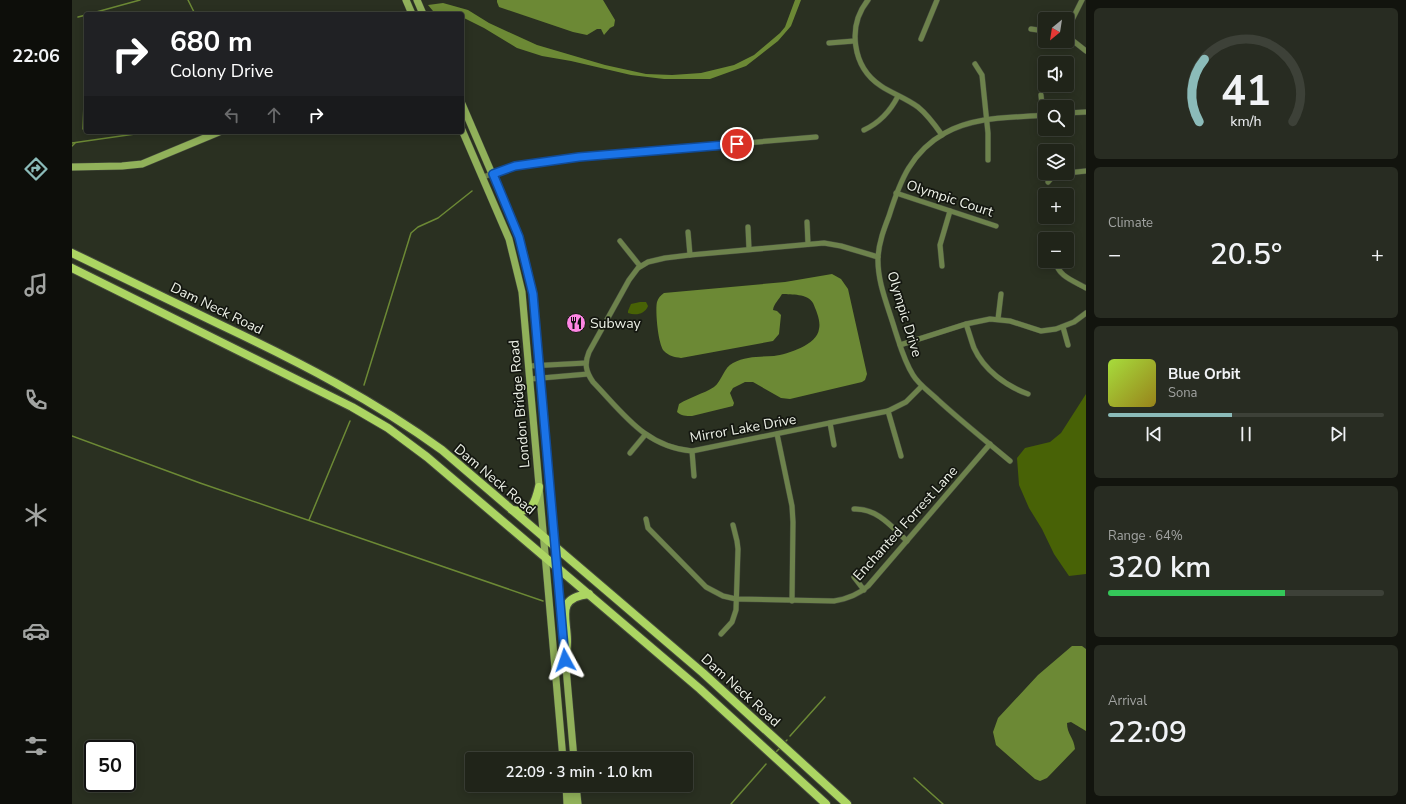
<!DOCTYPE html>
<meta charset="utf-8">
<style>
body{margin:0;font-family:"Nunito Sans",sans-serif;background:#282c22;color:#f1f3f6;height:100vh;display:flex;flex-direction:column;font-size:15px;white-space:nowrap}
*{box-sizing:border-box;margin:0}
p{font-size:13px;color:#a2a4a2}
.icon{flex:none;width:22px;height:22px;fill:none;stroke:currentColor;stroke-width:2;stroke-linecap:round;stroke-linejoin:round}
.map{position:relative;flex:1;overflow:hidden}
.sheet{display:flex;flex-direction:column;gap:8px;padding:8px;background:#12140e;width:320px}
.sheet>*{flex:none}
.hud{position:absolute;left:12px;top:12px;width:380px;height:122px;border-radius:4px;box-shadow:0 2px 10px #0003,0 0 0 1px #3d4138;background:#202124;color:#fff;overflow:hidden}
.needle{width:26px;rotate:210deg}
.buttons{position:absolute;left:966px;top:12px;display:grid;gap:8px}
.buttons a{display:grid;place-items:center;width:36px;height:36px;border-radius:4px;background:#202419;box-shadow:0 2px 10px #0003,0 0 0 1px #3d4138;font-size:20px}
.speed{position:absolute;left:12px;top:740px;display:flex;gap:8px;font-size:20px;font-weight:700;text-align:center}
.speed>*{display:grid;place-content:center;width:52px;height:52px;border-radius:50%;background:#202419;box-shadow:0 2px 10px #0003,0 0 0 1px #3d4138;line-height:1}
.speed .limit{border:2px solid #111;border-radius:6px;background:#fff;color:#111}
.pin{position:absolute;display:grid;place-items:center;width:34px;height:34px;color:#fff;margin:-17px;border:2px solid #fff;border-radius:50%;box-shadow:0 1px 4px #0007}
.me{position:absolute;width:44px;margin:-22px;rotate:355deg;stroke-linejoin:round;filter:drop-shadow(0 0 3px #0008)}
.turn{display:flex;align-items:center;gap:14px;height:84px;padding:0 20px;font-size:18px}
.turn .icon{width:52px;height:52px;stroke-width:2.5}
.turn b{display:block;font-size:28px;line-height:34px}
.lanes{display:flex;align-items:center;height:38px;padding:0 20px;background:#0003;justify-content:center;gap:20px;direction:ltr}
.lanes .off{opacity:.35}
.big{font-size:30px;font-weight:600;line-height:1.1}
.sheet .tile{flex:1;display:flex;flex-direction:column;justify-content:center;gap:6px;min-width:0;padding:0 14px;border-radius:6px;background:#282c22}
.sheet .dial{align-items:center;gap:0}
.dial svg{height:104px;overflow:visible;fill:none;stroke:#3d4138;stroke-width:7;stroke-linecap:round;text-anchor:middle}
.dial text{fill:#f1f3f6;stroke:none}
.song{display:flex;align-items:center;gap:12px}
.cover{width:48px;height:48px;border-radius:6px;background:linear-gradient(135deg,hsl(80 70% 55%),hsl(50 70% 35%))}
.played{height:4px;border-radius:2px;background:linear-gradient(90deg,#8bbbb9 45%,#3d4138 45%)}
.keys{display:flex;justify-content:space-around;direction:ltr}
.heat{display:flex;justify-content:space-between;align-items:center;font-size:22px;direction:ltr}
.charge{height:6px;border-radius:3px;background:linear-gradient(90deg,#34c759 64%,#3d4138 0)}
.trip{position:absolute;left:393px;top:752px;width:228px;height:40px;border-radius:4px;background:#202419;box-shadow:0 2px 10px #0003,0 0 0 1px #3d4138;font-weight:600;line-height:40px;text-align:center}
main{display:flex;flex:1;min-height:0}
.dock{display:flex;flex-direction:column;width:72px;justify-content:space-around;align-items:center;background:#0d0e0a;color:#a2a4a2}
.dock .icon{width:28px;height:28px}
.dock .active{color:#8bbbb9}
.dock b{font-size:18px;color:#f1f3f6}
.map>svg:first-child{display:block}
.green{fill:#486206}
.water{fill:#6c8935}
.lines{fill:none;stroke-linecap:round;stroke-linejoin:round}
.stream{stroke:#6c8935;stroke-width:1.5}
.street-casing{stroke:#454b3d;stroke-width:6}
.secondary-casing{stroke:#454b3d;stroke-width:8}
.primary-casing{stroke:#454b3d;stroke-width:10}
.street{stroke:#6d824c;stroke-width:5}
.secondary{stroke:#91b15a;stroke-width:7}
.primary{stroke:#acd562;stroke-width:8}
.route-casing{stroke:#114b97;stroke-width:10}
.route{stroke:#1a73e8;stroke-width:7}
.labels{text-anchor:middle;stroke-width:3.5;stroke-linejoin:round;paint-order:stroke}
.street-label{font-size:14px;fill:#edf1e7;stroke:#141710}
.poi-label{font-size:14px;fill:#edf1e7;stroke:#141710;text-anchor:start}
</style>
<main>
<nav class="dock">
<b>22:06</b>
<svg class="icon active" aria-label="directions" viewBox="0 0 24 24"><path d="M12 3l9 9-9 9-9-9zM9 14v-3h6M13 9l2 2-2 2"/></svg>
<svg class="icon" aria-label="music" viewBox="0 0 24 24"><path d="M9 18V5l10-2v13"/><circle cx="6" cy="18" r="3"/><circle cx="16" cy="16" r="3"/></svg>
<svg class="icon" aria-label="phone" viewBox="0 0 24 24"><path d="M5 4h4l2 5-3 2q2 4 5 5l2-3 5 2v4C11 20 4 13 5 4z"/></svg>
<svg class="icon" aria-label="climate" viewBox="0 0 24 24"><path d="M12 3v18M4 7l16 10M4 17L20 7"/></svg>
<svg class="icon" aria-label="car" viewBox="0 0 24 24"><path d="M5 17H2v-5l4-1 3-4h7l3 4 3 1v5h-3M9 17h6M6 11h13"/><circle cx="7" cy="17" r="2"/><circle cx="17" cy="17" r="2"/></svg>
<svg class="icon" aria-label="filters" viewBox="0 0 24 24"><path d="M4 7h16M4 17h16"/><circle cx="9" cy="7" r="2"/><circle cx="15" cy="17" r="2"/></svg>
</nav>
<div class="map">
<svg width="1014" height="804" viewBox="0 0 1014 804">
<rect width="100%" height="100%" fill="#2a3021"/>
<g class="green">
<path d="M568 302H574L576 306C573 314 564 316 556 313V311L559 304Z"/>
<path d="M1014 394V574L997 576 982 554 970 529 957 508 947 485 945 458 953 448 978 442 989 433Z"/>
</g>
<g class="water">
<path d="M425 0H531L543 20 542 26 538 28 532 35 529 29H525L515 35 501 32 427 7 425 2Z"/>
<path d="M723 0H729L719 26 706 41 674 66 638 79H592L559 75 499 61 470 56 445 48 412 28 390 17V14L373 11H361L356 5 371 3 396 10 417 23 465 45 533 65 574 74 600 75 629 73 662 65 682 55 708 33 713 27Z"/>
<path d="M760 274 769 279 776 289 795 374 793 380 790 382 718 399 709 398 681 382H673L661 388 658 393 662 403 661 406 620 416C614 416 609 416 605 412L607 404C618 397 631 394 642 387 650 381 652 367 661 363 674 356 688 357 702 356 716 354 745 345 747 329 749 321 744 310 741 303 735 293 720 295 710 294 707 300 702 303 701 310L705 311 709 315 707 334 701 341 609 358C602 357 597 356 592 351 586 345 583 310 585 302 586 298 589 295 592 293L713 282Z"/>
<path d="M1000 646H1010L1014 649V731L999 722 995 723C995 734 1002 738 1003 749L975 778 968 781 963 779 924 745 921 732 926 718 966 675Z"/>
</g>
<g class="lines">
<g class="stream">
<path d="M116 0 123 14"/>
<path d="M17 14 68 0"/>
<path d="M6 17 14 15"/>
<path d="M11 129 14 51"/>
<path d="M0 143 63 134 69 132"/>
<path d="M0 146 3 143"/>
<path d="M292 385 339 233 346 227 366 218 400 191"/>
<path d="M0 436 128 483 471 601"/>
<path d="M237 520 278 421"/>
<path d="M718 736 753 697"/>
<path d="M714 741 715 740"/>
<path d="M704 752 708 748"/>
<path d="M842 778 871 804"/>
<path d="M659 804 694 764"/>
</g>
<defs>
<g id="street">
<path d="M796 0C775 26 780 67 809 86 821 94 834 98 846 107 856 115 863 125 870 135"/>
<path d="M959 29 973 31"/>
<path d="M995 30 1010 0"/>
<path d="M995 36 1014 51"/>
<path d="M849 39 865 0"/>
<path d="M757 43 782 41"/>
<path d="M903 64 910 75 916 133V160"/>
<path d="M969 95 971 116"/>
<path d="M995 113 1014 112"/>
<path d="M792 130C807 123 819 110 826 96"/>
<path d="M995 173 1014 171"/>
<path d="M411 177 443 166 519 156 744 137"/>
<path d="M976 182 982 175 994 173"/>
<path d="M824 193 924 226"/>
<path d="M735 222 736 244"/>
<path d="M676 227 677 249"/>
<path d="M616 232 618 255"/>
<path d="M548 241 568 266"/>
<path d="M806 257 769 246 752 243 618 255 593 258 576 262 566 268 557 280 517 352C512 364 514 372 521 382 551 413 573 447 620 451L816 411 834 402 850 386"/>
<path d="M984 261C985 276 1002 281 1014 288"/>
<path d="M870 266 868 245 878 211"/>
<path d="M926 319 929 294"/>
<path d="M894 324C897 332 899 340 902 348 912 370 934 386 956 394"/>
<path d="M991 327 996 345"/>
<path d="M828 345 894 324 918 319 938 321 969 331 984 329 1002 322 1014 313"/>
<path d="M457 366 514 363"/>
<path d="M458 379 516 374"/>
<path d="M816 411 829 456"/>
<path d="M758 423 762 445"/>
<path d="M705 434 720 506 721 522 720 601"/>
<path d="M620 451 622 476"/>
<path d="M558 453 573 435"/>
<path d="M938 461C914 441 889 421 866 400 858 392 847 385 841 375 832 361 828 345 823 330 816 306 805 282 806 257 807 242 812 229 817 216 828 181 839 152 873 133 903 116 939 118 973 115"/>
<path d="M782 509C805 508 820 527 835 541"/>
<path d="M574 519 576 528 634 587 651 596 664 599 762 601C775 599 786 595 796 586L918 444"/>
<path d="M782 577 792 590"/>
<path d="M649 634 660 622 664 610 666 549 665 541 661 525"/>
</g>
<g id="secondary">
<path d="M334 0 340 14"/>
<path d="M345 0 351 14"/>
<path d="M390 104 442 225 452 254 461 294 490 623"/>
<path d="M390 130 437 239 450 292 491 759"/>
<path d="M0 167 50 166 70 164 147 132"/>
<path d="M493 656 502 759"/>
<path d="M494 785 495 804"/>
<path d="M499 785 501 804"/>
<path d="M504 785 506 804"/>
</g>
<g id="primary">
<path d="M0 253C50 277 100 301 151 326 227 362 301 400 370 450L631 673 775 804"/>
<path d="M0 268 280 407 316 428 355 457 628 689 754 804"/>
<path d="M440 510C460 514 463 504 467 487"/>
<path d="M493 660C494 654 495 648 495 642 495 617 483 598 517 594"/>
</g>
</defs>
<use href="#street" class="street-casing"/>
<use href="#secondary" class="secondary-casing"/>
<use href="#primary" class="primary-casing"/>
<use href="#street" class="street"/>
<use href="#secondary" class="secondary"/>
<use href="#primary" class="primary"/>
</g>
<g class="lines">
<defs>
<path id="route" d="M493 660 461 294 447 237 421 174 443 166 507 157 665 144"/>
</defs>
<use href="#route" class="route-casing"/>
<use href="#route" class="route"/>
</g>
<defs>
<symbol id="restaurant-disc" viewBox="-11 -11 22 22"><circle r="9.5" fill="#fd86e3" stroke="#141710"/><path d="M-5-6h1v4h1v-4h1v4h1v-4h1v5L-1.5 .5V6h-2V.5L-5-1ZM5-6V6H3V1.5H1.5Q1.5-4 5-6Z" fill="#111"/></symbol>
</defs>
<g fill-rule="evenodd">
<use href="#restaurant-disc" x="493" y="312" width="22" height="22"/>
</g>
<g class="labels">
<g class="street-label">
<text transform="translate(878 198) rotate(18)" y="5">Olympic Court</text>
<text transform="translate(145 308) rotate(26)" y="5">Dam Neck Road</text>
<text transform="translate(833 314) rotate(73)" y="5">Olympic Drive</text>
<text transform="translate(447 404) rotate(-95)" y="5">London Bridge Road</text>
<text transform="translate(671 428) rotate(-10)" y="5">Mirror Lake Drive</text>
<text transform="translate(423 479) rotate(40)" y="5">Dam Neck Road</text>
<text transform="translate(833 523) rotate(-48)" y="5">Enchanted Forrest Lane</text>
<text transform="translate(669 690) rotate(42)" y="5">Dam Neck Road</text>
</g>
<g class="poi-label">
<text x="518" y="328">Subway</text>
</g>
</g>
</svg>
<div class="buttons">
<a><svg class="needle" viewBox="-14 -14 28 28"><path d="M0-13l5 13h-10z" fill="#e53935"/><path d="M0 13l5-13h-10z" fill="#a2a4a2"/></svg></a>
<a><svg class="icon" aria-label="sound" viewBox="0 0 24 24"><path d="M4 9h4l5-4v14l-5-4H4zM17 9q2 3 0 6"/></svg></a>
<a><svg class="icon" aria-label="search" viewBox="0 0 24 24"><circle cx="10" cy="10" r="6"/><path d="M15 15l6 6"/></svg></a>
<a><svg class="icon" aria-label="layers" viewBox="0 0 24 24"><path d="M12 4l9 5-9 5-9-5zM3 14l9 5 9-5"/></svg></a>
<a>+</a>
<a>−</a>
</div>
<div class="speed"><div class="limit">50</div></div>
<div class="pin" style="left:665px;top:144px;background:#d93025"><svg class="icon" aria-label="arrive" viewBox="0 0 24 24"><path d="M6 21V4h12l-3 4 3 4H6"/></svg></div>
<svg class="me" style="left:493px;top:660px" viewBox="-20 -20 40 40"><path d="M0-17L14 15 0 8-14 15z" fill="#1a73e8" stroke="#fff" stroke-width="4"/></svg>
<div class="trip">22:09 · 3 min · 1.0 km</div>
<div class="hud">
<div class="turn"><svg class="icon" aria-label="right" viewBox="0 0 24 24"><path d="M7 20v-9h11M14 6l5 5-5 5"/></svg><div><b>680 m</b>Colony Drive</div></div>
<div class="lanes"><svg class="icon off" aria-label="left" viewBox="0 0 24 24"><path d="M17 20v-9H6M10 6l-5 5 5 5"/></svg><svg class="icon off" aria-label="ahead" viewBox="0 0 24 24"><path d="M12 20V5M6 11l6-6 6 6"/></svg><svg class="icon" aria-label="right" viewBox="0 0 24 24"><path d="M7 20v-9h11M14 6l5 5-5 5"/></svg></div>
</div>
</div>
<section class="sheet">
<div class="tile dial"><svg viewBox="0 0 100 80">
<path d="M14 69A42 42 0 1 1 86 69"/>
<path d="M14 69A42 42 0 0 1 18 21" stroke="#8bbbb9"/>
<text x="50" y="56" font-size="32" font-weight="700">41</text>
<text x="50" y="72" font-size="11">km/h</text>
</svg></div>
<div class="tile"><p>Climate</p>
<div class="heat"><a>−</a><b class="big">20.5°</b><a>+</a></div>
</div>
<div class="tile">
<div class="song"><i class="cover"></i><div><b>Blue Orbit</b><p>Sona</p></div></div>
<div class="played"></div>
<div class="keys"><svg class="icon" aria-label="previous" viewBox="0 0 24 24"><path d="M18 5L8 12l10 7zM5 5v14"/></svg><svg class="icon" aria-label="pause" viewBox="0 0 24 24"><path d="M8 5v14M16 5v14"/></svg><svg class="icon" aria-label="next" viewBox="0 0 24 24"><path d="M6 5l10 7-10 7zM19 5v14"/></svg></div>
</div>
<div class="tile"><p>Range · 64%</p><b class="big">320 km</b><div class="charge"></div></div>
<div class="tile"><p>Arrival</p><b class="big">22:09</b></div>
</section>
</main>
